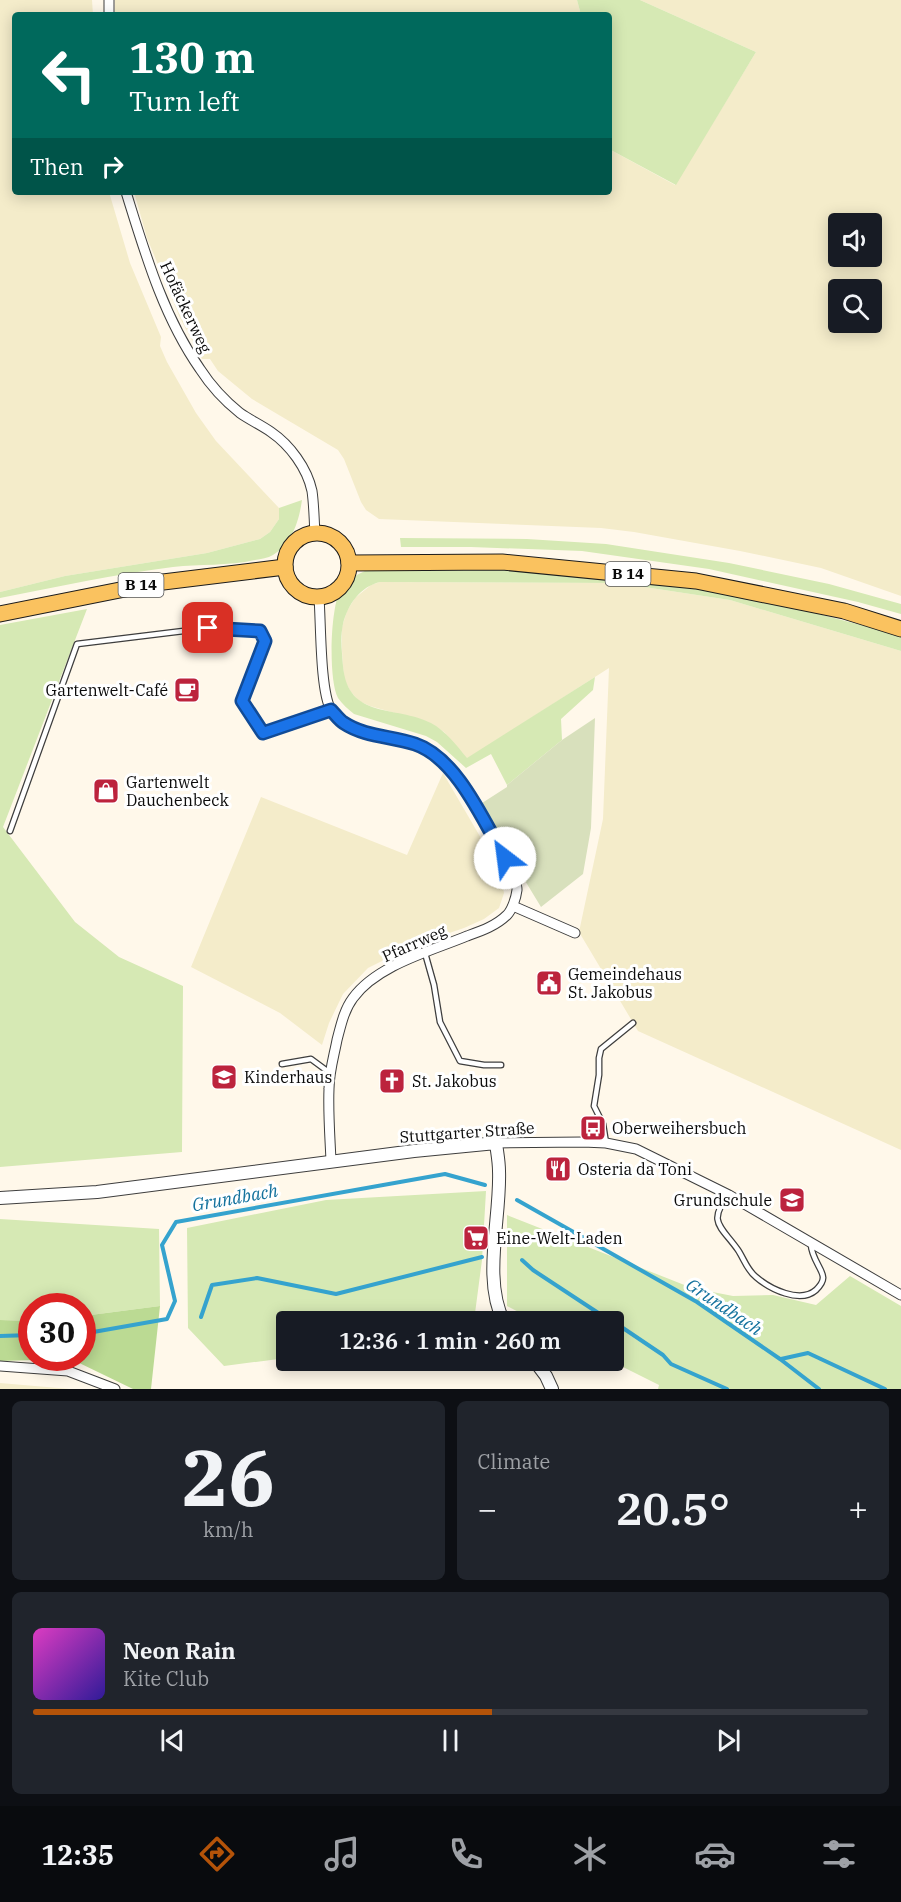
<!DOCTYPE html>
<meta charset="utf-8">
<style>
body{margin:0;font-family:"IBM Plex Serif",serif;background:#20242c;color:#f1f3f6;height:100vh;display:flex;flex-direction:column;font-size:22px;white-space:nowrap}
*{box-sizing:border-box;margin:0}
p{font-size:20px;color:#9ea1a6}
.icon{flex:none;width:33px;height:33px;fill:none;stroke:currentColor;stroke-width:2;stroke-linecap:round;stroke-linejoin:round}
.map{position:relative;height:1389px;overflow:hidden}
.sheet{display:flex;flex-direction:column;gap:12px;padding:12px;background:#0d0f14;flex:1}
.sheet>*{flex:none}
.hud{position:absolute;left:12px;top:12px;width:600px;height:183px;border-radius:6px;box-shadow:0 3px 15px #0003;background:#00695c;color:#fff;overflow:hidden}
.buttons{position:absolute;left:828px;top:213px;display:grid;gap:12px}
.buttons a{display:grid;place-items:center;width:54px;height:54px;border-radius:6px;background:#171b24;box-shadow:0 3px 15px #0003;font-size:30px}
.speed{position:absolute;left:18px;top:1293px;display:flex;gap:12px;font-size:30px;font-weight:700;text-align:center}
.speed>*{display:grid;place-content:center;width:78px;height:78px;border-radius:50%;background:#171b24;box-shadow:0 3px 15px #0003;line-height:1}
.speed .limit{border:9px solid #d22;background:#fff;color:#111}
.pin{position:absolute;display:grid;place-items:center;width:51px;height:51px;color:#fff;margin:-26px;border-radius:12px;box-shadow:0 3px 9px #0006}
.me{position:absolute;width:66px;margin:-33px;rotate:330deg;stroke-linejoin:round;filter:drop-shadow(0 0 4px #0008)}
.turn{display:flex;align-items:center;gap:21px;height:126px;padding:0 18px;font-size:27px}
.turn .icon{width:78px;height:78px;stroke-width:2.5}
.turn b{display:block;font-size:42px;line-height:51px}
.then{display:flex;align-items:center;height:57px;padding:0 18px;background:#0003;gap:12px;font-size:22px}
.big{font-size:45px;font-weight:600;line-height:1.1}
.sheet .tile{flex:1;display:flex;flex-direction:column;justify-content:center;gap:9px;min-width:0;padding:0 21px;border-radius:9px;background:#20242c}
.sheet .dial{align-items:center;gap:0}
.dial b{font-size:78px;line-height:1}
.song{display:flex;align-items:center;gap:18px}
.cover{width:72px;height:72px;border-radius:9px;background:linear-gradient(135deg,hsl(310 70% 55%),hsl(250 70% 35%))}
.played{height:6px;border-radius:3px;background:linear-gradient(90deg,#b45309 55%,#363941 55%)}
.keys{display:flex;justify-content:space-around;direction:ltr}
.heat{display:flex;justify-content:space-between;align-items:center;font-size:33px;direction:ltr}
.sheet .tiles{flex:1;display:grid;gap:12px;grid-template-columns:1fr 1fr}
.tile:last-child{grid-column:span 2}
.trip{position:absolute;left:276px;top:1311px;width:348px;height:60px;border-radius:6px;background:#171b24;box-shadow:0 3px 15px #0003;font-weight:600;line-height:60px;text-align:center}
.menu{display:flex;height:96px;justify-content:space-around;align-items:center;background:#090b0e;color:#9ea1a6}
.menu .icon{width:42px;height:42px}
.menu .current{color:#b45309}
.menu b{font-size:27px;color:#f1f3f6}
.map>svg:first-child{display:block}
.farmland{fill:#f4ecca;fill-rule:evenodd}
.green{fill:#d6e9b4}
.forest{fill:#bbda93}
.cemetery{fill:#d8e0bc}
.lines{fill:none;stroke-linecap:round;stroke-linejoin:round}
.stream{stroke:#35a3ce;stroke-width:4}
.service-casing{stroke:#3e3e3e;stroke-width:7}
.minor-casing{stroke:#3e3e3e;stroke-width:11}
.tertiary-casing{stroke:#3e3e3e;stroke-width:14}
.primary-casing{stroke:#1c1c1c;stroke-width:17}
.service{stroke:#fff;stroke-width:4.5}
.minor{stroke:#fff;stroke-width:9}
.tertiary{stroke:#fff;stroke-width:12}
.primary{stroke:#fac25f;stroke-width:15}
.route-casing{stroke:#114b97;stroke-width:15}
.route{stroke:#1a73e8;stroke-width:10}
.labels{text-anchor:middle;stroke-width:6;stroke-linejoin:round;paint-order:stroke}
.shield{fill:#fff;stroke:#545454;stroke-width:1.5}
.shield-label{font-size:15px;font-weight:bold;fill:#0b0b0b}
.street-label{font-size:16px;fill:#0b0b0b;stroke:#fff}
.poi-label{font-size:16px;fill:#0b0b0b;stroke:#fff;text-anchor:start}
.water-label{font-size:18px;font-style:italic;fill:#14729d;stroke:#fff}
</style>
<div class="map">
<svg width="901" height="1389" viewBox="0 0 901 1389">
<rect width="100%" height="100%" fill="#fff8ea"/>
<g class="farmland">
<path d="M0 0H92L93 15H15V192H109L130 263 161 337 160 346 167 362 196 413 216 441 279 508V519L270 532 260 539 207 553 65 576 0 592Z"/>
<path d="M115 0H577L581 15H115Z"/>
<path d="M640 0H901V596L821 568 740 551 634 532 601 528 379 519 366 510 361 502 344 459 338 450 252 399 218 371 210 359H202L180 318 147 238 134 192H609V149L675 185 756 52ZM838 224H872V256H838ZM838 290H872V322H838Z"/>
<path d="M380 582 618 583 730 600 901 651V1150L638 1031 579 932 603 819 609 668 467 759 444 732 430 723 370 706 359 701 351 692 344 680 342 651V627L347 611 355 598 371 585Z"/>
<path d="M443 773 499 869 504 893 499 908 484 919 464 928 414 945 368 968 343 994 329 1023 322 1045 280 1013 191 967 261 797 407 855Z"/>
<path d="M0 1383 70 1389H0Z"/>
</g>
<g class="green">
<path d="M577 0H640L756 52 676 185 609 149V15H581Z"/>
<path d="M302 500C299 521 292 544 273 555 268 558 261 559 255 560 228 566 200 564 173 567 115 574 57 587 0 598V592L65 576 207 553 260 539 270 532 279 519V508Z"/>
<path d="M400 538 527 539 606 544 729 563 829 584 901 604V614L858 602 709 569 582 551 471 547H401Z"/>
<path d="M485 566 707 585 880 630 901 637V651L730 600 618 583 380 582C360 587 348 604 343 624 340 638 342 652 343 666 348 720 395 705 431 723 446 731 457 746 467 758L595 677 593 690 561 719 562 740 507 785 491 754 466 768 437 742 426 736 354 714C348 709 342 704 338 698 328 680 330 603 342 587 347 579 357 575 365 571Z"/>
<path d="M87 609 3 827 75 922 119 957 183 986 182 1152 0 1167V625Z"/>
<path d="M486 1191 482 1260 474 1321 286 1322V1358L224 1366 188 1328 187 1228 326 1200Z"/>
<path d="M507 1215 692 1288 733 1296 773 1295 816 1305 850 1276 901 1306V1389H658L659 1385 611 1361 614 1360V1322L536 1321 507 1306Z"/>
<path d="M0 1219 159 1229 160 1306 83 1316 82 1306H32L31 1321 0 1320Z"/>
</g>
<path class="forest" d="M160 1306 151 1389H133L71 1359 0 1361V1320L31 1321 32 1358H82L83 1316Z"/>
<path class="cemetery" d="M595 718 591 828 583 874 541 907 479 805 507 787V785L562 740Z"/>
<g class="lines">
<g class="stream">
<path d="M517 1200 697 1302 780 1359 819 1389"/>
<path d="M522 1260 533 1270 612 1322"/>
<path d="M201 1317 212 1285 257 1278 336 1294 482 1257"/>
<path d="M614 1322 663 1355 671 1364 727 1389"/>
<path d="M82 1334 167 1319 175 1301 162 1245 176 1222 445 1174 485 1185"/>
<path d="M0 1336 32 1335"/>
<path d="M781 1359 808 1353 885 1389"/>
</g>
<defs>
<g id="service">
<path d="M10 831 77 644 208 628 260 631 265 641 242 701 263 733 331 710"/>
<path d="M425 953 434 985 440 1022 460 1061 484 1065H501"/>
<path d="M282 1064 311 1059 330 1073"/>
<path d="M606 1143 603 1124 594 1106 599 1075V1058L601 1049 633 1023"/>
<path d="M729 1195C706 1222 722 1227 738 1250 744 1259 747 1270 756 1277 770 1289 800 1304 816 1290 819 1287 823 1282 823 1278 824 1271 811 1258 811 1244"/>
</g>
<g id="minor">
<path d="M109 0V15"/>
<path d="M126 192C145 253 163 316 200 369 211 386 225 401 240 413 250 420 261 425 271 432 290 445 307 468 312 491 314 505 314 519 315 533"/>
<path d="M319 598C321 623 320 691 331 710 349 739 389 733 417 744 430 750 444 761 453 772 466 789 518 872 517 890 516 898 512 910 507 915 496 926 481 931 467 936 431 951 377 965 353 998 344 1010 341 1025 337 1040 334 1056 329 1072 329 1089 328 1113 330 1137 331 1161"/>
<path d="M513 906 575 933"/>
<path d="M496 1143 583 1142 606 1143 636 1149 729 1195 901 1295"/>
<path d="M0 1366 68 1371 115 1389"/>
</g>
<g id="tertiary">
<path d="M0 1198 97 1192 414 1151 496 1143C497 1152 499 1161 499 1171 501 1217 482 1280 504 1322"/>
<path d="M534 1360 546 1376 552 1389"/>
</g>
<g id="primary">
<circle cx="317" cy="565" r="32"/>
<path d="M349 563 502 562 696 581 844 611 901 629"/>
<path d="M0 614 155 583 285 567"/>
</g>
</defs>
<use href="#service" class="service-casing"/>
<use href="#minor" class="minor-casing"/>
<use href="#tertiary" class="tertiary-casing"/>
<use href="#primary" class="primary-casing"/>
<use href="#service" class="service"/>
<use href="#minor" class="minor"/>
<use href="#tertiary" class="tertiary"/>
<use href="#primary" class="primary"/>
</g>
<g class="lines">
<defs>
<path id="route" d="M208 628 260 631 265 641 242 701 263 733 331 710C335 714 339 720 344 723 365 737 392 736 415 744 457 758 484 822 505 858"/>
</defs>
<use href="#route" class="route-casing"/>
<use href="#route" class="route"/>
</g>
<defs>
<symbol id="cafe-square" viewBox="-11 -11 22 22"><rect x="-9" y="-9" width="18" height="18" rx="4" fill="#bc233d" stroke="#fff"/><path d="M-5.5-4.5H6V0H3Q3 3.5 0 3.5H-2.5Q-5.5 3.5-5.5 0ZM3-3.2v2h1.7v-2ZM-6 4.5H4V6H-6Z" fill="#fff"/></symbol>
<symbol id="shop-square" viewBox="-11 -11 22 22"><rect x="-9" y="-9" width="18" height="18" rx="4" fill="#bc233d" stroke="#fff"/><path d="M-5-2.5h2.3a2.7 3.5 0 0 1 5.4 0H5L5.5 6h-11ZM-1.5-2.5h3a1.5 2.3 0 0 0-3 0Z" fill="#fff"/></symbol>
<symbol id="civic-square" viewBox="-11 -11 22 22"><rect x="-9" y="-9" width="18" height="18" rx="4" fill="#bc233d" stroke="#fff"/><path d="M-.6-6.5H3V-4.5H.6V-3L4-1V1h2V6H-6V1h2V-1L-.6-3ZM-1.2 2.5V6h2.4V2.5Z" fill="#fff"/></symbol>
<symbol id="school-square" viewBox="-11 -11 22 22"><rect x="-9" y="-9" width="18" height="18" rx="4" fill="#bc233d" stroke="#fff"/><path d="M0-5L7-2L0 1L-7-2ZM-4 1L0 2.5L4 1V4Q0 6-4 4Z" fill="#fff"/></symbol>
<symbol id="church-square" viewBox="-11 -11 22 22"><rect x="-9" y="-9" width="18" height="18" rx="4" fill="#bc233d" stroke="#fff"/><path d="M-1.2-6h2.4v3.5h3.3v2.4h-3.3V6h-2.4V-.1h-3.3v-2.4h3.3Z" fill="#fff"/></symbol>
<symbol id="bus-square" viewBox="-11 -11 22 22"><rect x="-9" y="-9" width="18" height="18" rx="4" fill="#bc233d" stroke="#fff"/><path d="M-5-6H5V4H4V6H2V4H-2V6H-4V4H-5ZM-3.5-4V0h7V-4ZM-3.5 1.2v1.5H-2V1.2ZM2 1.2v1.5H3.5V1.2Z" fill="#fff"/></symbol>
<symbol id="restaurant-square" viewBox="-11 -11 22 22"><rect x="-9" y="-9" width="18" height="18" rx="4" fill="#bc233d" stroke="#fff"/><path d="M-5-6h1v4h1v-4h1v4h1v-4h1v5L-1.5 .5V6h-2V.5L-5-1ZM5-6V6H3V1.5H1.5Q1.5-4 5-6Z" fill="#fff"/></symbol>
<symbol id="supermarket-square" viewBox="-11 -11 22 22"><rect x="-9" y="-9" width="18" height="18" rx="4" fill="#bc233d" stroke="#fff"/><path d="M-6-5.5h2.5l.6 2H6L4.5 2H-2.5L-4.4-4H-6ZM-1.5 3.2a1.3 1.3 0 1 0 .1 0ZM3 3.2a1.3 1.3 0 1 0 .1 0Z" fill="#fff"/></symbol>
</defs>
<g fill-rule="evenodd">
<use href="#cafe-square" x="172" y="675" width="30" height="30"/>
<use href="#shop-square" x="91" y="776" width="30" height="30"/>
<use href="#civic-square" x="534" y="968" width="30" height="30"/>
<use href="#school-square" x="209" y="1062" width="30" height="30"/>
<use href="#church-square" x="377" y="1066" width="30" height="30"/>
<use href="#bus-square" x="578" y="1113" width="30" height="30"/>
<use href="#restaurant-square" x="543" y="1154" width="30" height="30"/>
<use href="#school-square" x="777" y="1185" width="30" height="30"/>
<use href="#supermarket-square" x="461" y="1223" width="30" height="30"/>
</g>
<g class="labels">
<g class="shield">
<rect x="605.5" y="562" width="45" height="24" rx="4.5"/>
<rect x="118.5" y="573" width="45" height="24" rx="4.5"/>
</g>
<g class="shield-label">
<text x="628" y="579">B 14</text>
<text x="141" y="590">B 14</text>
</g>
<g class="street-label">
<text transform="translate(186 307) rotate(65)" y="6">Hofäckerweg</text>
<text transform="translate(414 943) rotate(-24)" y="6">Pfarrweg</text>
<text transform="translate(467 1132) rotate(-4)" y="6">Stuttgarter Straße</text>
</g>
<g class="poi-label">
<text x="168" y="696" text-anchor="end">Gartenwelt-Café</text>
<text x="126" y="788">Gartenwelt<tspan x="126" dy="18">Dauchenbeck</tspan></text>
<text x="568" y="980">Gemeindehaus<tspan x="568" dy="18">St. Jakobus</tspan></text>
<text x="244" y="1083">Kinderhaus</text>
<text x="412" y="1087">St. Jakobus</text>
<text x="612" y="1134">Oberweihersbuch</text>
<text x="578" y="1175">Osteria da Toni</text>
<text x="772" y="1206" text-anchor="end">Grundschule</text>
<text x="496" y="1244">Eine-Welt-Laden</text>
</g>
<g class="water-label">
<text transform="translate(235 1198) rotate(-10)" y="6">Grundbach</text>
<text transform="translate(724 1307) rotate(34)" y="6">Grundbach</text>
</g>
</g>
</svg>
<div class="buttons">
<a><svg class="icon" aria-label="sound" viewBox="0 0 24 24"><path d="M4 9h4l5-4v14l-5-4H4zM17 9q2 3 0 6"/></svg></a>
<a><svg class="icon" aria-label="search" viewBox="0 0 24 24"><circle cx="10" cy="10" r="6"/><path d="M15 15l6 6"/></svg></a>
</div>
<div class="speed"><div class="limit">30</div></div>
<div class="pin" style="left:208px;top:628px;background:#d93025"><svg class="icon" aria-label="arrive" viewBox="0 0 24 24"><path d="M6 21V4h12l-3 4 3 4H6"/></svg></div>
<svg class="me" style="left:505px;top:858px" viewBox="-20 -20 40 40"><circle r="19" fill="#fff"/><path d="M0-13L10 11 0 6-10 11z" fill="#1a73e8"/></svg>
<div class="trip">12:36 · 1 min · 260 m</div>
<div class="hud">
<div class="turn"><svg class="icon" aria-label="left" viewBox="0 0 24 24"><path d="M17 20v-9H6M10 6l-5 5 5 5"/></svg><div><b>130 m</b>Turn left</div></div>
<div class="then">Then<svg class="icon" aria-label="right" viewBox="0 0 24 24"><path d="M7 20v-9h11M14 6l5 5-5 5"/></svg></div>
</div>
</div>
<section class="sheet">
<div class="tiles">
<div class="tile dial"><b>26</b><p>km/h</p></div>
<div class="tile"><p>Climate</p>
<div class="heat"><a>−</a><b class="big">20.5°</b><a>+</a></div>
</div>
<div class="tile">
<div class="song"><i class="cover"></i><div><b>Neon Rain</b><p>Kite Club</p></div></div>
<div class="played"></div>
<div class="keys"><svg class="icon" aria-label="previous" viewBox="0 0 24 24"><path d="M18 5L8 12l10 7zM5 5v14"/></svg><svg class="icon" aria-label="pause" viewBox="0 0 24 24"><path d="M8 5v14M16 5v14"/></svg><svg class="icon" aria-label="next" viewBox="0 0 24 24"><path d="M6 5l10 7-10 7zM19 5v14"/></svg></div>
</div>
</div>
</section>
<nav class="menu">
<b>12:35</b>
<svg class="icon current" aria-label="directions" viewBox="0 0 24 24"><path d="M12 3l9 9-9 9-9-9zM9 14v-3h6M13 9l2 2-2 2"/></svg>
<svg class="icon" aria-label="music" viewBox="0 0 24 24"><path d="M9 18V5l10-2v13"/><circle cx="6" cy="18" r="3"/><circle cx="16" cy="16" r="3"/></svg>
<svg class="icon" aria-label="phone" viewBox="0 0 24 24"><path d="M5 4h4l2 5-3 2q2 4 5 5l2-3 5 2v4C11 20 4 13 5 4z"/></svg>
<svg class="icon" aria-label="climate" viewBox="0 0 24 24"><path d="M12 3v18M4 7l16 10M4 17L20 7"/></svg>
<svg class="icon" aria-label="car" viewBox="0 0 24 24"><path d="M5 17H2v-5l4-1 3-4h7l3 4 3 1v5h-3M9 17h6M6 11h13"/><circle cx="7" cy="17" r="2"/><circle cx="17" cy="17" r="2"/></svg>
<svg class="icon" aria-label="filters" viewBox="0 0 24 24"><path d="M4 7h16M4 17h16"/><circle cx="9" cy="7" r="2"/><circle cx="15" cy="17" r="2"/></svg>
</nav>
